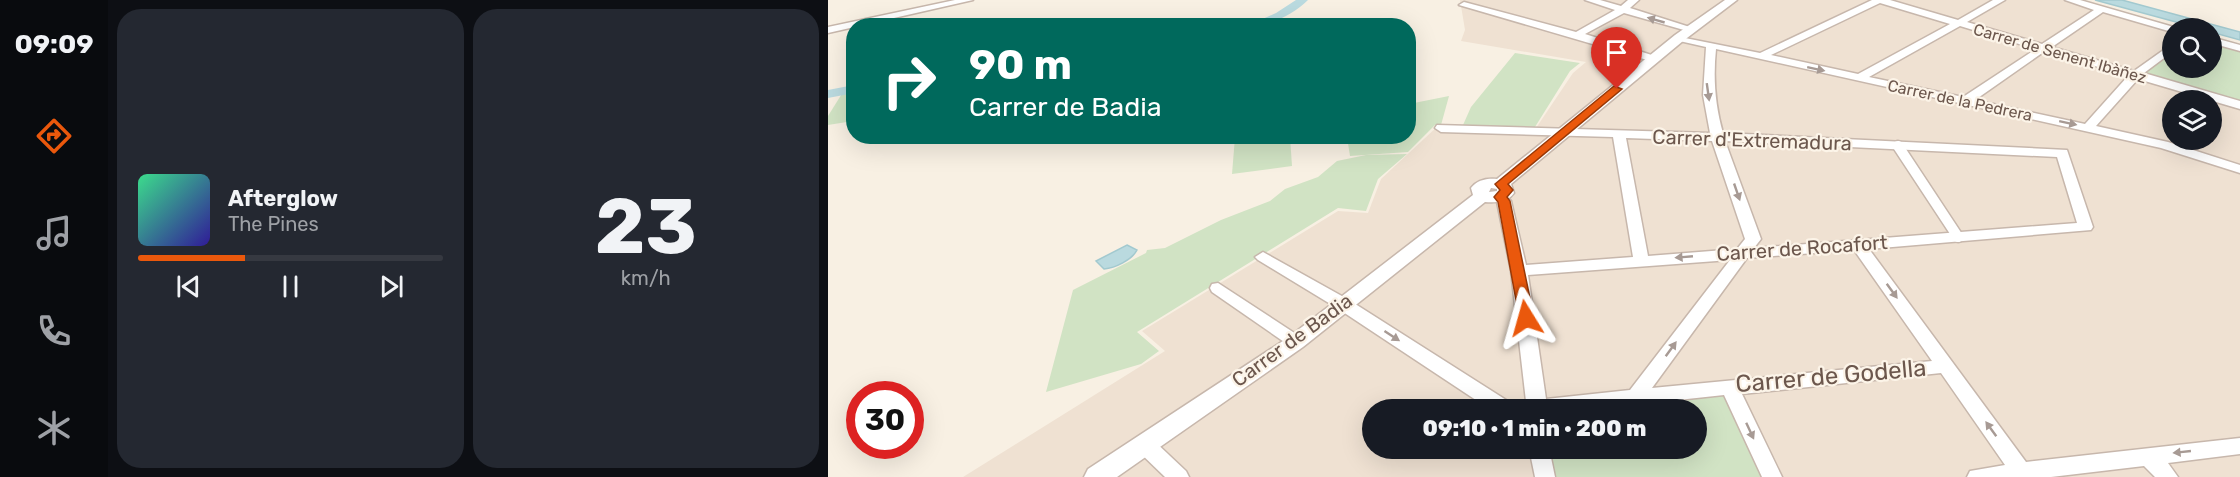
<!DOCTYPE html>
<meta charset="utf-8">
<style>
body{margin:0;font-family:Rubik,sans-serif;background:#242831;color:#f1f3f6;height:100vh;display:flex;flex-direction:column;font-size:22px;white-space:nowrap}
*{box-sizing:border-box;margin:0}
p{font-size:20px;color:#9ea1a6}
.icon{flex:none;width:33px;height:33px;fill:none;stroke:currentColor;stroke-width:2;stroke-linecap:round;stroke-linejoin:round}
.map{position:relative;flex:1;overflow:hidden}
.side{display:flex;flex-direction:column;gap:9px;padding:9px;background:#0d0f14;width:720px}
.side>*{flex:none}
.guide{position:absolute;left:18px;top:18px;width:570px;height:126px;border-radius:24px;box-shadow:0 6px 24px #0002;background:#00695c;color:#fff;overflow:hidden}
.fabs{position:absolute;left:1334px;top:18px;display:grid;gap:12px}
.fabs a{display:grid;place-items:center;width:60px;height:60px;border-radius:50%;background:#171b24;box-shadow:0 6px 24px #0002;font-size:30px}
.speed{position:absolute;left:18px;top:381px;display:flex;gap:12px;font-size:30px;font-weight:700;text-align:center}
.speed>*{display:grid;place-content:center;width:78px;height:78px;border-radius:50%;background:#171b24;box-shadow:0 6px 24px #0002;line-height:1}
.speed .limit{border:9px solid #d22;background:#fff;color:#111}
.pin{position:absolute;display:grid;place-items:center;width:51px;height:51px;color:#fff;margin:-62px -26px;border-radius:50% 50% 50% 0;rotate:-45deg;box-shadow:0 0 6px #0007}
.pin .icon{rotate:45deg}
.me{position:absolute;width:66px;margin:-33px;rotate:352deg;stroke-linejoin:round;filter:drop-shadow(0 0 4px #0008)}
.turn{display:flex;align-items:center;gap:21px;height:126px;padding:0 24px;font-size:27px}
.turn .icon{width:78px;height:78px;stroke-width:2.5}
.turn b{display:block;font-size:42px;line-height:51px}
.side .tile{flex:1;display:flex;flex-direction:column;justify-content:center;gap:9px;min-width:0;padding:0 21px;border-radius:24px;background:#242831}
.side .dial{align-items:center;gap:0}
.dial b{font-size:78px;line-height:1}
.song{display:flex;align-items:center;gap:18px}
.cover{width:72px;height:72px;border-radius:9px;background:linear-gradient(135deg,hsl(150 70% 55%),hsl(250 70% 35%))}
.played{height:6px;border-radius:3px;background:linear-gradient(90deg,#ea580c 35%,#363941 35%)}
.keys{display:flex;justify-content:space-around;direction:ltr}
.side .tiles{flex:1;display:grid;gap:9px;grid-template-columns:repeat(2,1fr)}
.trip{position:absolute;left:534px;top:399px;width:345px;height:60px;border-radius:30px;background:#171b24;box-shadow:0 6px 24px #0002;font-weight:800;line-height:60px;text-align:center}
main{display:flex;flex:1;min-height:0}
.tab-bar{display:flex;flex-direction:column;width:108px;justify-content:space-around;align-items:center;background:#090b0e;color:#9ea1a6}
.tab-bar .icon{width:42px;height:42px}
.tab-bar .current{color:#ea580c}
.tab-bar b{font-size:27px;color:#f1f3f6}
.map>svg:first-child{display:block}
.residential{fill:#efe1d2;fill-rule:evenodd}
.green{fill:#d1e3c4}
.water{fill:#badadf;stroke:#a2c9cf;stroke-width:1.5}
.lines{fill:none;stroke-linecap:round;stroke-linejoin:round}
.canal{fill:#badadf;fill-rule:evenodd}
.pedestrian-casing{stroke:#c7b7ac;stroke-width:13}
.minor-casing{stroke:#c7b7ac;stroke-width:3}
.tertiary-casing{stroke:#c7b7ac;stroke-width:3}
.pedestrian{stroke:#fff;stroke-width:10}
.minor{fill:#fff;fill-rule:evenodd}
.tertiary{fill:#fff;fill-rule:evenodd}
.oneway{fill:#a79a94}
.route{fill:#ea580c;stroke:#983908;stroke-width:1.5}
.labels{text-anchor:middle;stroke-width:4.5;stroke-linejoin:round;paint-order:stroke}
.far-street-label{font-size:16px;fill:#6c574d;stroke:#fcf4e8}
.street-label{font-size:20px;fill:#6c574d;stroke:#fcf4e8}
.near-street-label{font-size:24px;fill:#6c574d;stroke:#fcf4e8}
</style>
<main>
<nav class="tab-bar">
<b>09:09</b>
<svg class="icon current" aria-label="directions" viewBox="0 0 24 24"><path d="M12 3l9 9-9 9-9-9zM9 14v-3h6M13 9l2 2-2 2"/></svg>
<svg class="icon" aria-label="music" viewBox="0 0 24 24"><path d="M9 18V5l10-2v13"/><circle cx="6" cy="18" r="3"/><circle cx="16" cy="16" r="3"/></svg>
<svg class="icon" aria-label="phone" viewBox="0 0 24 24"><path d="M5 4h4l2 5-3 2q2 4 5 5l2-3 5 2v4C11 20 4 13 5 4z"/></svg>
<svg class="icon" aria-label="climate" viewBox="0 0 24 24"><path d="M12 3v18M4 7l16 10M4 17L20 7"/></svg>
</nav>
<section class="side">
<div class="tiles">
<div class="tile">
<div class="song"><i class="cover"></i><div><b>Afterglow</b><p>The Pines</p></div></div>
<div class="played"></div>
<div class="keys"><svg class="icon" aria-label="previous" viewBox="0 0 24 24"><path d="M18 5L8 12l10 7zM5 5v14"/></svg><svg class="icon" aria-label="pause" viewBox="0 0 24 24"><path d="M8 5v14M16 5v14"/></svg><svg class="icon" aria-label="next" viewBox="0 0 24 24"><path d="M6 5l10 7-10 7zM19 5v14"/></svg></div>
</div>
<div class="tile dial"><b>23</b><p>km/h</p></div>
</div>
</section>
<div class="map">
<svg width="1412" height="477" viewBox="0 0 1412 477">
<rect width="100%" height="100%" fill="#f8f0e3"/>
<path class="residential" d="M632 0H1242L1344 29V68H1383L1412 48V477H135L337 351 314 331 510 211 540 213 553 179 611 125 708 128 745 73 758 62 633 41 637 30ZM1344 100H1383V140H1344ZM544 410H868V448H544Z"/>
<g class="green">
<path d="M1383 41 1412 49V106L1309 75 1344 48V68H1383Z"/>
<path d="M687 53 752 63 742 71 707 127 635 125 643 107Z"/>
<path d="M25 90V121L0 125V116L15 92Z"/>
<path d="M621 96 613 125H607L580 152 522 156 519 137 580 136 581 104Z"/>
<path d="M407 137H462L464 166 404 174Z"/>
<path d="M579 154 550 179 538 211 510 208 309 332 331 351 313 364 218 392 245 290 318 253 319 250 337 248 393 220 442 201 457 189 490 177 509 161 538 155Z"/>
<path d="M899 390 938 477H726L720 449 868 448V410L729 409Z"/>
</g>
<g class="water">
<path d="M1267 0H1294L1412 32V40L1383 32V28H1370Z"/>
<path d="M299 245 309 250C304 260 287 268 276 269L268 261Z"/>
</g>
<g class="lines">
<g class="canal">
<path d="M468 0H480C464 16 441 26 419 26L448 13Z"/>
<path d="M26 85V93L0 98V90Z"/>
</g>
<defs>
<path id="pedestrian" d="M1070 146 1130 237"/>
<g id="minor">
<path d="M127 0H145L0 33V27Z"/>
<path d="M757 0H772L793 6 800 0H811L802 8 868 29 863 32 796 13 757 34 830 57V61L826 62 631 5 636 2 748 32 787 10Z"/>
<path d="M1044 0H1062L1130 20 1165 0H1177L1139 22 1214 44 1266 10 1237 0H1252L1349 28H1344V32L1275 12 1224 47 1306 71 1344 44V52L1316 73 1412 101V109L1310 79 1268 126 1340 142 1412 165V173L1333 148 888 49C885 78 887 105 895 133L1239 150 1265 227 1263 230 1041 249 1198 462 1412 438V454L1340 463 1350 477H1327L1316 466 1223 477H1139L1142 471 1177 465 1113 373 914 394 954 477H934L896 395 758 410H699L683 271 669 202 665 197 672 193 677 194 683 201 698 265 805 257 785 137 613 132 607 128 609 125 882 133 875 95 878 47 847 40V36L932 53ZM1052 3 1122 24 1030 74 943 55ZM1132 26 1208 49 1135 97 1041 77ZM1217 51 1300 76 1257 124 1147 100ZM798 138 884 141 917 239 909 249 820 256ZM897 141 1229 157 1249 223 926 248 933 239ZM1026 250 1104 361 824 388 919 258ZM902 260 802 390 718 399 700 275Z"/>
<path d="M1383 37 1412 45V51L1383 43Z"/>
<path d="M435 252 521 300 686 405 688 410H663L509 308 430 260 427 257Z"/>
<path d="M390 283 474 338 477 342 474 346H462L384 292 382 288 384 284Z"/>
<path d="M316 436 323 438 358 471 361 477H337L309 450 306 444 309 438Z"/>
<path d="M701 448H721L727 477H707Z"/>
</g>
<path id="tertiary" d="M897 0H909L855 41 683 184 686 193C680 202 668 203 657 202L475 347 289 477H256L260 469 461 337 645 195 643 188C649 180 659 178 669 179L847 35ZM663 188 669 189V191L661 192Z"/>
</defs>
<use href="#pedestrian" class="pedestrian-casing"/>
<use href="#minor" class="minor-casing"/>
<use href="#tertiary" class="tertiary-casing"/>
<use href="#pedestrian" class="pedestrian"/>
<use href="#minor" class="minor"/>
<use href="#tertiary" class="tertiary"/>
</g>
<defs><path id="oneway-solid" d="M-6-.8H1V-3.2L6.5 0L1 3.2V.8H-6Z" transform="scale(1.5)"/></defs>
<g class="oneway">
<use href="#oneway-solid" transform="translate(828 20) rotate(-164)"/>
<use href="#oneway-solid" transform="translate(988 69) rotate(12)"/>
<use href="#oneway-solid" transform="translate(880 92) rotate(82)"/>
<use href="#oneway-solid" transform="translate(1240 123) rotate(12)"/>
<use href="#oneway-solid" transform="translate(909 192) rotate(71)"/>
<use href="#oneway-solid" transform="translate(856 257) rotate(175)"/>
<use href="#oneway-solid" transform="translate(1064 291) rotate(54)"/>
<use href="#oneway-solid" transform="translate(564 336) rotate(33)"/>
<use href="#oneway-solid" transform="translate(843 349) rotate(-54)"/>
<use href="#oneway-solid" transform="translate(1163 429) rotate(-126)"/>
<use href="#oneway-solid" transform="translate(922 431) rotate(65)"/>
<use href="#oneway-solid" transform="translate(1354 452) rotate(174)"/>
</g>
<path class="route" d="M786 86 794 89 680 184 685 190 679 197 682 201 706 318 698 324 692 322 670 202 666 197 672 190 667 184Z"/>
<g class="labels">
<g class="far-street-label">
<text transform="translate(1232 53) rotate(16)" y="6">Carrer de Senent Ibàñez</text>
<text transform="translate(1132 100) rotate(12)" y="6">Carrer de la Pedrera</text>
</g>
<g class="street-label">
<text transform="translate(924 140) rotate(2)" y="7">Carrer d'Extremadura</text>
<text transform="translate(974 248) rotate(-4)" y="7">Carrer de Rocafort</text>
<text transform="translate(464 340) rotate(-36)" y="7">Carrer de Badia</text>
</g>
<g class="near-street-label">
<text transform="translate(1003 376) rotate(-5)" y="8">Carrer de Godella</text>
</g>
</g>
</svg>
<div class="fabs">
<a><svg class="icon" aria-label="search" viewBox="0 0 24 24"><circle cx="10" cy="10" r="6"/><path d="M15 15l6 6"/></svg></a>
<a><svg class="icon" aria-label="layers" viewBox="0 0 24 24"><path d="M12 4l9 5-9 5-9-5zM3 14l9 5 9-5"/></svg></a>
</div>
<div class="speed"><div class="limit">30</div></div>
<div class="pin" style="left:789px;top:89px;background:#d93025"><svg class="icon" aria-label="arrive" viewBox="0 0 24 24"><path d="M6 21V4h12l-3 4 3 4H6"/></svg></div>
<svg class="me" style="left:698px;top:318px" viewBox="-20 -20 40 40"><path d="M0-17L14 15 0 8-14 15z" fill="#ea580c" stroke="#fff" stroke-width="4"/></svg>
<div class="trip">09:10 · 1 min · 200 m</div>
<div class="guide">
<div class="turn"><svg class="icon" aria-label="right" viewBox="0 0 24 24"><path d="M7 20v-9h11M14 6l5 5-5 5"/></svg><div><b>90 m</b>Carrer de Badia</div></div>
</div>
</div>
</main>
